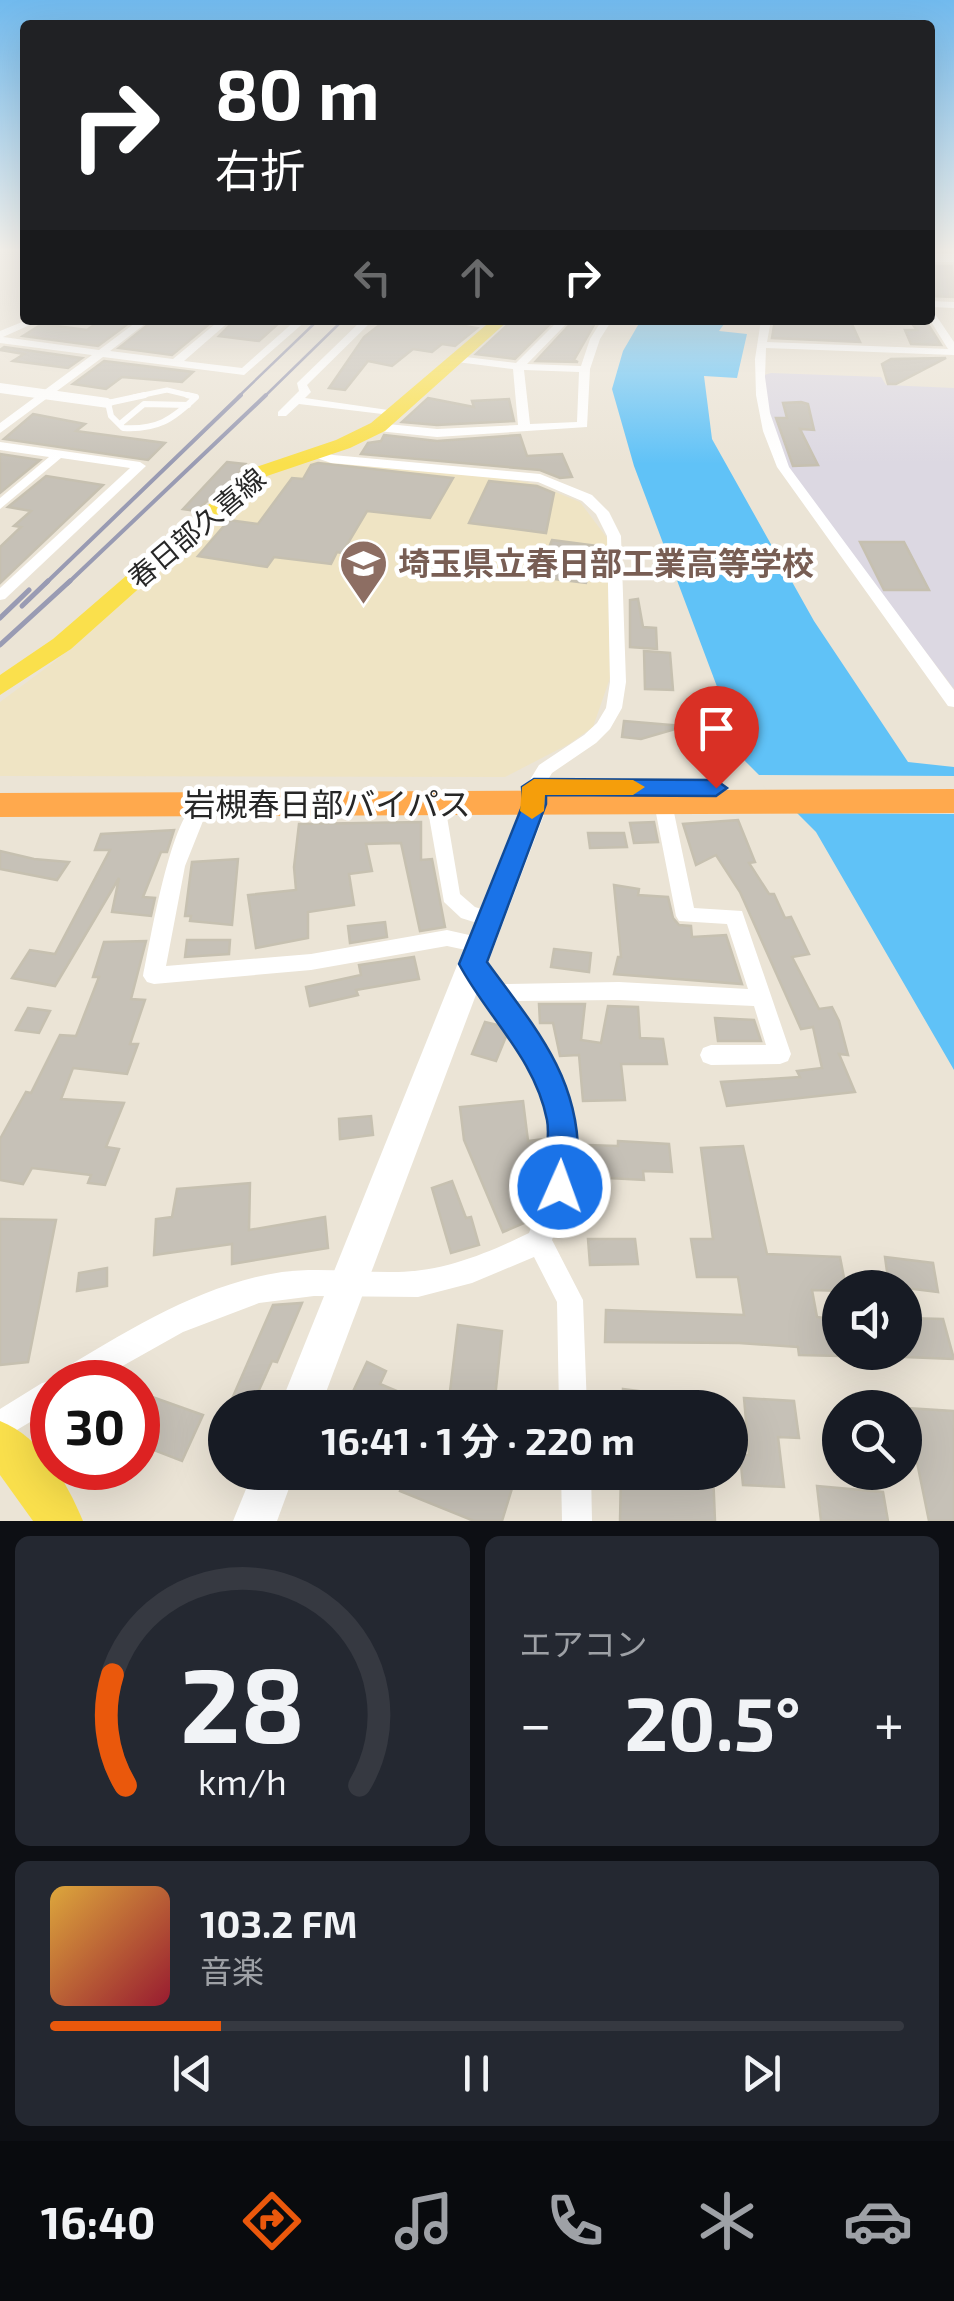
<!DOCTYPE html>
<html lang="ja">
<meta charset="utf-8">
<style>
body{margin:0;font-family:"Exo 2","Noto Sans JP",sans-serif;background:#242831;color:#f1f3f6;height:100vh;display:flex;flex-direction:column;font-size:38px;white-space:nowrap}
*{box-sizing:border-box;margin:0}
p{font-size:32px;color:#9ea1a6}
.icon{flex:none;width:55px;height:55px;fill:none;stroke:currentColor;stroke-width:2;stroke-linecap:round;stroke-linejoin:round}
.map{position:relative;height:1521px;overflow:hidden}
.drawer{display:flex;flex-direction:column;gap:15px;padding:15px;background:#0d0f14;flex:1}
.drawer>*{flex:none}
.banner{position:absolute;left:20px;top:20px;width:915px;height:305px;border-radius:10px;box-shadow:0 10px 40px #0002;background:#202124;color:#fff;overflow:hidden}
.buttons{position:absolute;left:822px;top:1270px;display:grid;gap:20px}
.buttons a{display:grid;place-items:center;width:100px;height:100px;border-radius:50%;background:#171b24;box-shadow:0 10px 40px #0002;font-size:50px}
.speed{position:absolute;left:30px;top:1360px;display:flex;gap:20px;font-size:50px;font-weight:700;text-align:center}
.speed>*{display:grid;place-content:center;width:130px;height:130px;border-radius:50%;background:#171b24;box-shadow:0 10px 40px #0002;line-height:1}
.speed .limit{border:15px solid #d22;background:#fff;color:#111}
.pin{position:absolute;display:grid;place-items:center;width:85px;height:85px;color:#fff;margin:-102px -42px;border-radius:50% 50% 50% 0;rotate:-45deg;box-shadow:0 0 10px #0007}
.pin .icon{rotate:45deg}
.me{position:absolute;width:110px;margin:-55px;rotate:2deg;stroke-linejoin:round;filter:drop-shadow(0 0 8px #0008)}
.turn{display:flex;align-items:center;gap:35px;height:210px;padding:0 30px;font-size:45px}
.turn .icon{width:130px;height:130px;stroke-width:2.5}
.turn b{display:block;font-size:70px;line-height:85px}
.lanes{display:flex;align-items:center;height:95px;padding:0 30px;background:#0003;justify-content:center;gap:50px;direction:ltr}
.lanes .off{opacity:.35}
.big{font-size:75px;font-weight:700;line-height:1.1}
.drawer .tile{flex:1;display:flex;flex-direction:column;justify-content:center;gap:15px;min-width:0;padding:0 35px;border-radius:15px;background:#242831}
.drawer .dial{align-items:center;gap:0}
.dial svg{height:260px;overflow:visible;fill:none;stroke:#363941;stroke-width:7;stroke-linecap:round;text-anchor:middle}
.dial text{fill:#f1f3f6;stroke:none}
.song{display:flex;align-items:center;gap:30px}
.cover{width:120px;height:120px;border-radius:15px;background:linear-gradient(135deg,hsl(40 70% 55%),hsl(350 70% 35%))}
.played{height:10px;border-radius:5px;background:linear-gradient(90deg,#ea580c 20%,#363941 20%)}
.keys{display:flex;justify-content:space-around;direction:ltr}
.heat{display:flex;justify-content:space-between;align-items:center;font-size:55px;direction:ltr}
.drawer .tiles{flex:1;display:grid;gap:15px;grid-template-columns:1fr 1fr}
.tile:last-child{grid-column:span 2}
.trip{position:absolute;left:208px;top:1390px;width:540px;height:100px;border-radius:50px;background:#171b24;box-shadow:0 10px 40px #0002;font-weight:700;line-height:100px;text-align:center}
.tabs{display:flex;height:160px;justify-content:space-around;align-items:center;background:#090b0e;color:#9ea1a6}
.tabs .icon{width:70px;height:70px}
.tabs .current{color:#ea580c}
.tabs b{font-size:45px;color:#f1f3f6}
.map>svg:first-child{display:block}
.industrial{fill:#dcd8e2}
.education{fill:#efe4c4}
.water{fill:#60c2f7}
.pier{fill:#ebe4d6}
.building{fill:#c6c1b7;stroke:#c6c0b0;stroke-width:2.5}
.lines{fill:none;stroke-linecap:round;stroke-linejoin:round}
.lane-far1{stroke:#fff;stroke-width:5}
.lane{stroke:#fff;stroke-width:6}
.street{fill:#fff;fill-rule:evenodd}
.secondary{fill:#fff;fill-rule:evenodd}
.primary{fill:#fae04c;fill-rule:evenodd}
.highway{fill:#ffa94d;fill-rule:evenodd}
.rail-far2{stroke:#999bb3;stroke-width:2.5}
.rail-far1{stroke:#999bb3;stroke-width:4}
.rail{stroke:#999bb3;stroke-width:5}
.route{fill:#1a73e8;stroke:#114b97;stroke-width:2.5}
.slow{fill:#f59e0b}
.labels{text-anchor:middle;stroke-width:9;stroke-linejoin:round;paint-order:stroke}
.far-street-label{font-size:28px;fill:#272727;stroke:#fff}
.education-label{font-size:32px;font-weight:bold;fill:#785e54;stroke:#fff;text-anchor:start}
.street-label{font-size:32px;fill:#272727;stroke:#fff}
</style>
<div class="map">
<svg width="954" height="1521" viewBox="0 0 954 1521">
<rect width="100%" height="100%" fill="#ebe4d6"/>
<path class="industrial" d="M771 373 881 377 886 385 954 388V689L798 484 771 434 761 376Z"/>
<path class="education" d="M314 461 509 479 536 484 580 502 607 538 610 678 593 727 569 744 505 777 0 776V702L54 662 270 473Z"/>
<path class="water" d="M641 320H727L719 331 747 334 737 378 704 376 712 439 814 621 908 762 954 767V1070L816 832 745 761 634 466 612 389 623 351Z"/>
<path class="pier" d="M753 775 954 776V814L790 813Z"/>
<g class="building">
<path d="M930 266H952L954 297 930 296Z"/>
<path d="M101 320H133L98 346 23 336 42 324 87 330Z"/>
<path d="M154 320H214L172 355 119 348Z"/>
<path d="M235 320H250L279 323 259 341 219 336Z"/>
<path d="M386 320H429L477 328 455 346 442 344 432 352 413 349 392 366 368 361 345 390 329 388 364 337Z"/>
<path d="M513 320H554L515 359 476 354Z"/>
<path d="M574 320 595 323 574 360 578 362 536 361Z"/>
<path d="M775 320 837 325 835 320H850L860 342 772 338Z"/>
<path d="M909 320 926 321 941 345 911 344 905 330H917Z"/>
<path d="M4 347 82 358 68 368 13 361 24 354 0 350Z"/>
<path d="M946 358 896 384H888L882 364 891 359Z"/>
<path d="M104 361 193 372 182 382 122 377 106 389 73 384Z"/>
<path d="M428 398 474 407 472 401 509 399 514 421 437 425 402 422Z"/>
<path d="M801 402 808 404 814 430 800 429 818 465 793 466 776 418H787L783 403Z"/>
<path d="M33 414 85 424 76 431 165 443 148 460 4 439Z"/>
<path d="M384 435 437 441 520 435 527 456 562 454 572 477 560 478 540 470 361 454 368 443 381 441Z"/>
<path d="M0 454 40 460 0 493Z"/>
<path d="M227 462 245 464 241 468 244 469 196 511 183 509Z"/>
<path d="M318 463 453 478 430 518 367 511 342 553 337 552 331 564 274 557 267 567 198 556 229 520 258 524 292 478 303 479 311 465Z"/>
<path d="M46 476 103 485 0 583V547L21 527 14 526 31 511 8 507Z"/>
<path d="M489 481 537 486 554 493 546 533 469 523Z"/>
<path d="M552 540 598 546 586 583 537 577Z"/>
<path d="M860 542H904L929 590H884Z"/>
<path d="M638 599 643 627 656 628 657 649 630 647V600Z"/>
<path d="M644 651 670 653 673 690 645 689Z"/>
<path d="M624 721 682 726V727L641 739 622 737Z"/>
<path d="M738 820 755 862 749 863 769 894H774L785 918 791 917 809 954 792 957 819 1009 832 1007 839 1021 848 1055 839 1054 855 1092 727 1106 721 1082 800 1077 797 1071 822 1068 813 1027 801 1029 740 892 716 855 696 865 683 824Z"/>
<path d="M421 822V860L432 859 445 927 420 931 401 843 366 844 372 871 349 874 354 905 308 912V938L256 948 248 895 296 890 294 867 299 824Z"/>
<path d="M654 822 658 842 634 843 630 823Z"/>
<path d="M174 830 167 852H161L143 897 155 898 151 916 112 912 119 878 55 986 12 978 30 950 55 954 110 850H95L101 834Z"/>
<path d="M588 833H624L627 847 590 848Z"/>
<path d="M0 851 34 859 69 862 57 880 0 869Z"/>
<path d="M238 859 232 925 190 921 191 916H185L192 862Z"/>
<path d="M614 885 639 889 638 895 668 897 673 918 679 925 691 926 692 937 726 935 742 984 614 974 618 957H621Z"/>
<path d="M385 922 387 937 350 943 348 926Z"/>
<path d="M187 940H230L229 954 185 957Z"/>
<path d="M146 941 131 999 145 1000 130 1044H138L127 1074 73 1068 61 1099 124 1103 106 1147 119 1149 105 1185 88 1183 91 1175 32 1168 23 1184 0 1180V1139L26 1092 31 1093 60 1035 76 1036 99 977H93L104 942Z"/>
<path d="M554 949 591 953 589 972 551 967Z"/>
<path d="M414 957 419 979 356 990 358 995 310 1006 306 987 361 975 359 965Z"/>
<path d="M539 1004H585L581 1040 601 1043 608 1006 638 1007 640 1038 663 1039 667 1064H621L625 1100 583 1101 579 1055 560 1056 553 1023H540Z"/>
<path d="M28 1008 50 1011 39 1033 16 1030Z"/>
<path d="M715 1018 754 1020 761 1041H718Z"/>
<path d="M485 1022 502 1026 507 1034 496 1061 472 1054Z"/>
<path d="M523 1101 528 1141 545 1139 543 1165 538 1191 515 1194 529 1221 503 1232 464 1140 460 1107Z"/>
<path d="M371 1116 373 1135 340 1139 339 1119Z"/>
<path d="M618 1141 669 1144 672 1172 643 1171 644 1180 590 1177 588 1145 618 1146Z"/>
<path d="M743 1146 767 1254 840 1257 846 1288H840V1291L812 1290 817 1317 840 1320V1356L799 1355 798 1347 739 1343 605 1342 606 1310 744 1315 738 1277H697L691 1239H713L701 1148Z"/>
<path d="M452 1181 466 1218 471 1217 479 1245 451 1253 432 1188Z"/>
<path d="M250 1183 249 1230 325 1217 328 1248 232 1264V1244L154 1255 156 1219 172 1217 177 1189Z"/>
<path d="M0 1219 56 1220 28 1362 0 1365Z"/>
<path d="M588 1239H635L638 1264 590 1265Z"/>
<path d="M885 1257 933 1263 938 1292 889 1286Z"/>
<path d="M107 1268V1286L77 1291 79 1273Z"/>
<path d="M302 1303 277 1362 272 1361 251 1408H228L273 1305Z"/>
<path d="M905 1318 943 1319 954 1359 905 1357Z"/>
<path d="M458 1325 502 1331 494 1408H448Z"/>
<path d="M367 1362 386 1371 380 1384 437 1408H370L350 1398Z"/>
<path d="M623 1389 693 1398V1408H622Z"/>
<path d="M141 1393 203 1415 182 1461 138 1444V1400Z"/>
<path d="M744 1398 794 1401 799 1438 778 1437 784 1487 743 1485 740 1455H749Z"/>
<path d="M906 1408 954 1411V1521H929Z"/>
<path d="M407 1472H517L502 1521H474L400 1491Z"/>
<path d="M621 1472H713L715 1521H620Z"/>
<path d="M817 1486 883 1492 888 1521H821Z"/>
</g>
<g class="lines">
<path class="lane-far1" d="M134 397 167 390 196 397"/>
<g class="lane">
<path d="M145 395 108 403 111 416 123 428C157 430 172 420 196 397L187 395"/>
<path d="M120 424 144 404 188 405"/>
</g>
<g class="street">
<path d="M930 301 954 302V308L930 307Z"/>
<path d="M930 310 933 311 954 342V355L766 348 765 377 770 413 789 467 954 690V707L948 706 777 467 763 431 756 395 755 359 761 320H771L767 342 948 349 930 320Z"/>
<path d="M27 320H41L3 337 99 350 139 320H150L110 351 173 359 220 320H231L184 361 242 368 296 320H307L244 375 103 357 0 433V423L92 355 0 343V331Z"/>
<path d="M362 320H373L307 385 311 392 305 398 395 411 401 414 399 416 299 404 286 416H278V412L299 391 297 383Z"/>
<path d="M559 320H570L527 364 581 366 590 339 602 320H612L600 339 590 369 587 427 437 437 378 431 372 427 378 423 437 429 518 425 513 369 457 362 452 359 457 356 516 363ZM524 370 579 372 577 422 530 424Z"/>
<path d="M0 442 140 462 146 466 5 599 0 600V588L130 468 61 458 0 509V498L49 457 0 450Z"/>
<path d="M315 449 333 455 540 474 592 495 609 512 621 536 626 682 622 708 610 729 596 743 552 773 546 783 541 808 535 810 526 804 528 783 539 765 584 735 597 723 606 708 610 682 607 536 596 514 582 501 538 482 331 463 311 456 309 453Z"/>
<path d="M663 797 672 803 694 908 742 911 791 1054 788 1061 780 1064 711 1065 703 1062 700 1055 703 1048 711 1045H766L754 1006 619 1000 514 1001C576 1094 590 1132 552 1240L583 1300 587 1408H559L557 1302 534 1257 472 1283 418 1297 314 1296 259 1303 183 1332 94 1382H52V1409L0 1440V1409L42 1383 56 1380 59 1372C128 1330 202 1284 282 1272 321 1267 359 1273 398 1272 445 1271 488 1253 529 1233 567 1130 548 1088 490 1001 482 988 470 977 463 964L466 958C483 952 494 971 503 984L619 982 748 989 727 924 679 921 676 916 654 803Z"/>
<path d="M436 799 445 805 460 894 475 907 497 914 500 919 497 924 490 927 461 918 444 902 427 805Z"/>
<path d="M200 800 209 806 185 866 166 966 311 954 447 930 487 939 490 945 487 951 480 953 447 946 311 970 154 984 147 982 143 976C150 943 171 811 200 800Z"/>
<path d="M561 1472H591L592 1521H562Z"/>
</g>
<g class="secondary">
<rect x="930" y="254" width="24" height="8"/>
<path d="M0 383 108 398 116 403 108 408 0 393Z"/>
<path d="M535 795 544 798 548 804 320 1408H279L522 804 526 798Z"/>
<path d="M253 1472H295L277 1521H233Z"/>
</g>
<g class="primary">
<path d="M492 320H509L385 431 350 448 264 477 71 649 0 695V675L53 639 250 469 336 440 371 423Z"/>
<path d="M0 1421C42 1438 66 1481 83 1521H33L0 1475Z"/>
</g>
<path class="highway" d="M954 789V813L0 817V793Z"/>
<g class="rail-far2">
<path d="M238 397 318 320"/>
<path d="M264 397 343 320"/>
</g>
<g class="rail-far1">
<path d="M45 584 241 395"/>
<path d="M67 584 266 395"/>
</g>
<g class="rail">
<path d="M22 606 48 581"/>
<path d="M0 618 29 590"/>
<path d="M0 645 70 581"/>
</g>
</g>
<linearGradient id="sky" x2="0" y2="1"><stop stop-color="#71baee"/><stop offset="0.54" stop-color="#f6f3ed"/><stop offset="1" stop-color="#f6f3ed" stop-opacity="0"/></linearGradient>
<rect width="954" height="464" fill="url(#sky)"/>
<path class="route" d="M534 779 716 780 727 788 716 796 546 795V804L487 962C533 1025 580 1077 578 1159 577 1172 578 1185 572 1197L560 1202 549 1197C538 1173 552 1145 547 1120 535 1058 487 1017 459 964L523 804 522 787Z"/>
<path class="slow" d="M534 779 633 780 645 787 633 795H545L544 811 532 819 520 811 522 787Z"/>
<defs>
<symbol id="school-pin" viewBox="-11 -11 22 30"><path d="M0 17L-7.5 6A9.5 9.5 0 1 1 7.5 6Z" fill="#8d6e63" stroke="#fff"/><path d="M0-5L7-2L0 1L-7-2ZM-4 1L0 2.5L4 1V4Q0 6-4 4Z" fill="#fff"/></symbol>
</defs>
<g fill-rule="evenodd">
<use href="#school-pin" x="336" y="536" width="55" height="75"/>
</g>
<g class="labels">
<g class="far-street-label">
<text transform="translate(197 528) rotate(-40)" y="10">春日部久喜線</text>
</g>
<g class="education-label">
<text x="398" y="575">埼玉県立春日部工業高等学校</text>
</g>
<g class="street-label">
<text x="327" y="816">岩槻春日部バイパス</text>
</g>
</g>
</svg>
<div class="buttons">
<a><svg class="icon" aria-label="sound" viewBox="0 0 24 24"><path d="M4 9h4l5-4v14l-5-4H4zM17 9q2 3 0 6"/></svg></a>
<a><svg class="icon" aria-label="search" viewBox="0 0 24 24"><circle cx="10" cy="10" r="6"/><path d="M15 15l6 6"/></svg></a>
</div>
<div class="speed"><div class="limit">30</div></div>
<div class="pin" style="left:716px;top:788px;background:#d93025"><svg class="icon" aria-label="arrive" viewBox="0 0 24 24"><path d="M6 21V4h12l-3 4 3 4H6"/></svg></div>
<svg class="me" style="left:560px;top:1187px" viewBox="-20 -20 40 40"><circle r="17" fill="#1a73e8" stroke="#fff" stroke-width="3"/><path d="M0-11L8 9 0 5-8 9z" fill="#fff"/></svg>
<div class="trip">16:41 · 1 分 · 220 m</div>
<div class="banner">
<div class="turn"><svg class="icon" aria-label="right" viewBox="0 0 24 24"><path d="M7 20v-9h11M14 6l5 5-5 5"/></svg><div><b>80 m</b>右折</div></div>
<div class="lanes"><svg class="icon off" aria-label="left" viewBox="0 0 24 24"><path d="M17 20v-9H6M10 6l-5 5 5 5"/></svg><svg class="icon off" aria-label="ahead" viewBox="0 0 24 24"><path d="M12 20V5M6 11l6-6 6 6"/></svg><svg class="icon" aria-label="right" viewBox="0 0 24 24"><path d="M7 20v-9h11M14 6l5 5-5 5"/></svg></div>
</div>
</div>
<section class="drawer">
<div class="tiles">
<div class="tile dial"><svg viewBox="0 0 100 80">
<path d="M14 69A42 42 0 1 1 86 69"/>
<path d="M14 69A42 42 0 0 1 10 35" stroke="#ea580c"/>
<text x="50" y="56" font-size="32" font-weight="700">28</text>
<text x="50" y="72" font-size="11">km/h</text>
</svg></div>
<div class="tile"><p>エアコン</p>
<div class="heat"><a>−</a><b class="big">20.5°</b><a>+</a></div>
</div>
<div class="tile">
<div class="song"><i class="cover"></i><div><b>103.2 FM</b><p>音楽</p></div></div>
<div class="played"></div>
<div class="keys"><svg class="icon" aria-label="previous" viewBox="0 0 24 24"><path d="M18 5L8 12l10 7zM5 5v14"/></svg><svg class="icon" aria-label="pause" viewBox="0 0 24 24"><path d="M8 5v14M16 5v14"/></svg><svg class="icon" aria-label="next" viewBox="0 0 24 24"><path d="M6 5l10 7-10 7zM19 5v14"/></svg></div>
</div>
</div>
</section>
<nav class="tabs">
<b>16:40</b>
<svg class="icon current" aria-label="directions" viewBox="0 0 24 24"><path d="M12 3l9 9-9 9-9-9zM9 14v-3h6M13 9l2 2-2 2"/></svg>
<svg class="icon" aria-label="music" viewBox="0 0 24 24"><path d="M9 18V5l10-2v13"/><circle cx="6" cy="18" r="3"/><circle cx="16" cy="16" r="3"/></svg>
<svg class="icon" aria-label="phone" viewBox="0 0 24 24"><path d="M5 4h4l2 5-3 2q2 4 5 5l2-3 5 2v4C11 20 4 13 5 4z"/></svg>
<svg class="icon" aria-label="climate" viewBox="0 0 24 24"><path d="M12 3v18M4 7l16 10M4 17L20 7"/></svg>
<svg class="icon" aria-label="car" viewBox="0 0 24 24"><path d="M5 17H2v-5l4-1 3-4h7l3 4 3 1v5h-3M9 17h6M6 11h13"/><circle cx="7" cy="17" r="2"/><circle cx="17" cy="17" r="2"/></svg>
</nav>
